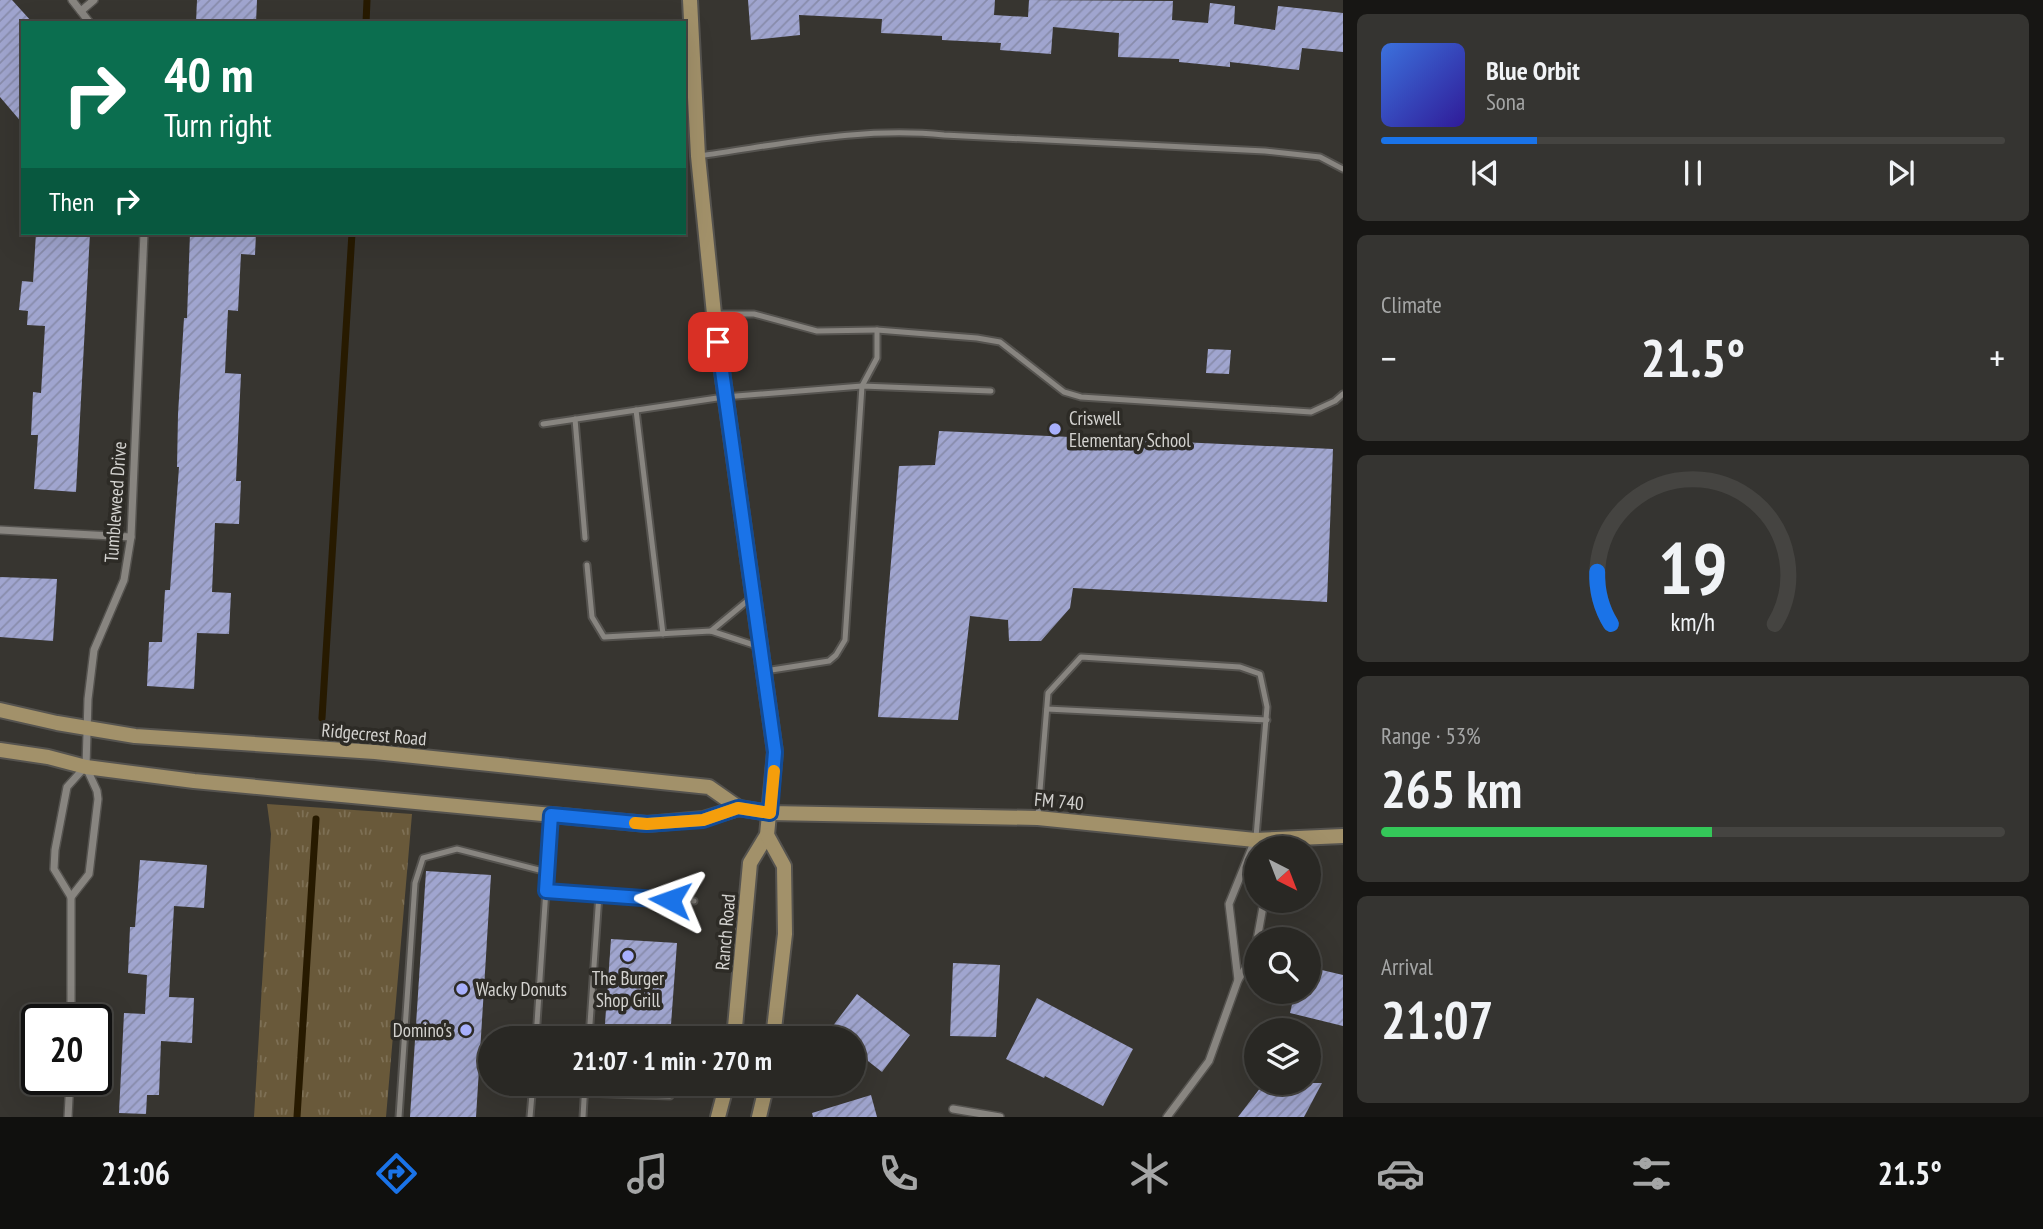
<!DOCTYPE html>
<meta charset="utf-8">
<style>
body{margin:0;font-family:"PT Sans Narrow",sans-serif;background:#353431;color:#f1f3f6;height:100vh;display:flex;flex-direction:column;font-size:26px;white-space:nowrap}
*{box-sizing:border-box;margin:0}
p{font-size:23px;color:#a5a6a6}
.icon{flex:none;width:38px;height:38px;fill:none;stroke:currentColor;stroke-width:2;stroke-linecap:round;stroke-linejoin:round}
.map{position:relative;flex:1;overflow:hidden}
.sheet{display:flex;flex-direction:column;gap:14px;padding:14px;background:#171614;width:700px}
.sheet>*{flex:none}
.top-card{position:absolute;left:21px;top:21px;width:665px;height:214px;border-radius:0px;box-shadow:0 7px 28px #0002,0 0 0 2px #454441;background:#0b6e4f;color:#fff;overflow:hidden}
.needle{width:46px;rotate:138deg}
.buttons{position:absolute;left:1244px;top:836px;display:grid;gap:14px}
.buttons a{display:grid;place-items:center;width:77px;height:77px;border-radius:50%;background:#292824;box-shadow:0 7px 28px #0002,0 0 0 2px #454441;font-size:35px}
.speed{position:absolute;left:21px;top:1004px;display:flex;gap:14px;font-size:35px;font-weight:700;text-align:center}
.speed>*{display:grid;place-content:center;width:91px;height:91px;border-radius:50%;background:#292824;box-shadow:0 7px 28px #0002,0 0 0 2px #454441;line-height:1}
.speed .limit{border:4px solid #111;border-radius:10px;background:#fff;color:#111}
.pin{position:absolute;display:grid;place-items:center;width:60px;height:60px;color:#fff;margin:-30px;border-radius:14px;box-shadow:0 4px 10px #0006}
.me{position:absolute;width:77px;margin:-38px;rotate:274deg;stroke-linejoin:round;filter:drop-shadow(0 0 5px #0008)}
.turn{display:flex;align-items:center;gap:24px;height:147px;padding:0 28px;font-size:32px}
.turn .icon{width:91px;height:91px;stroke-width:2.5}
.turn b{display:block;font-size:49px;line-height:60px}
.then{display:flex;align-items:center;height:66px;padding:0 28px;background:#0003;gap:14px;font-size:26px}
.big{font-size:52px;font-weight:700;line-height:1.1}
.sheet .card{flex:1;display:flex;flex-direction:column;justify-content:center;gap:10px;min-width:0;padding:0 24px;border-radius:10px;background:#353431}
.sheet .dial{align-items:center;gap:0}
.dial svg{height:182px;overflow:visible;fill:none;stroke:#454441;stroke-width:7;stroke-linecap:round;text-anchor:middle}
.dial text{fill:#f1f3f6;stroke:none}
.song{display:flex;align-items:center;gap:21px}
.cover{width:84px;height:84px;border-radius:10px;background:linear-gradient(135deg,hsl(220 70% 55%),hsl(250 70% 35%))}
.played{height:7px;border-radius:4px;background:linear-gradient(90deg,#1a73e8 25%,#454441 25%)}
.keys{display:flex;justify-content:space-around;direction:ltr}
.heat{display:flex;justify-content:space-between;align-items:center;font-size:38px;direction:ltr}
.charge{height:10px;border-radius:5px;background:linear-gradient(90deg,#34c759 53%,#454441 0)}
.trip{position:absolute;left:478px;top:1026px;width:388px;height:70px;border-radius:35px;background:#292824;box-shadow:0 7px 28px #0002,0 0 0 2px #454441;font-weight:700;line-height:70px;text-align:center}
.tab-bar{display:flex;height:112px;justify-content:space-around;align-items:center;background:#10100e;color:#a5a6a6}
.tab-bar .icon{width:49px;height:49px}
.tab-bar .current{color:#1a73e8}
.tab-bar b{font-size:32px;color:#f1f3f6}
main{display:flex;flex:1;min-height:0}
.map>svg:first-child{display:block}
.grass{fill:url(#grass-tufts)}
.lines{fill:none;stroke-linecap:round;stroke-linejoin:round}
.stream{stroke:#271a00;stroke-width:7}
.building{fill:url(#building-hatch)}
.lane-casing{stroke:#55534f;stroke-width:9}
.street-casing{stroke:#55534f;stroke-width:10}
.secondary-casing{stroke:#55534f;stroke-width:18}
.lane{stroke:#888580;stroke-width:5}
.street{stroke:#888580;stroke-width:7}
.secondary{stroke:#a2916a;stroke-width:14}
.route-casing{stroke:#114b97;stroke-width:18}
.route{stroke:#1a73e8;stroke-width:12}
.slow{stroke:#f59e0b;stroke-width:12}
.poi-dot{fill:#a8b0fc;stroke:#2d2b26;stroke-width:2.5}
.labels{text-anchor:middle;stroke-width:7;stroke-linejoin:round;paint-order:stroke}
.poi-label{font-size:19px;fill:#d4d3d0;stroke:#2d2b26;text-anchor:start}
.street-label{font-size:19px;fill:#d4d3d0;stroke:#2d2b26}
</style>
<main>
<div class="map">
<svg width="1343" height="1117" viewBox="0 0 1343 1117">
<defs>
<pattern id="grass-tufts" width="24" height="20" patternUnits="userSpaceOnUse" patternTransform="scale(1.75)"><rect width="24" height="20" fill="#69593a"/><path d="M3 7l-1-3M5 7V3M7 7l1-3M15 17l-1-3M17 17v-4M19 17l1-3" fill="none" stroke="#7e7055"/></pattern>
<pattern id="building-hatch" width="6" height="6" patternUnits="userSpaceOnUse" patternTransform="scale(1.75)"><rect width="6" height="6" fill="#a0a5cf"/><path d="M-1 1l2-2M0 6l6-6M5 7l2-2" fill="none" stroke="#888cab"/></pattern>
</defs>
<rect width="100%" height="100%" fill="#373530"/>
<path class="grass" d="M267 804 412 814 386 1117H254L271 834Z"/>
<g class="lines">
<g class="stream">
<path d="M366 23 367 0"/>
<path d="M322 718 352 233"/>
<path d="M297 1117 316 819"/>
</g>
</g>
<g class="building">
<path d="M0 0H12L32 22 23 23V124L0 97Z"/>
<path d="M197 0H257L256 23H196Z"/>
<path d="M748 0H995L994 15 1028 17 1029 0 1173 1 1172 20 1208 23 1210 3 1235 6 1234 24 1275 30 1278 6 1343 13V52L1302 48 1299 70 1230 62V67L1179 62V59L1118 57 1119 33 1053 27 1051 54 1000 50 1001 43 942 40V36L881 33 882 19 799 15 800 35 751 40Z"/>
<path d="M36 233H90L76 492 34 489 38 435H31L33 392 41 393 45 326 27 325 28 311 19 310 22 281 33 282Z"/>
<path d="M190 233H256L255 255 241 254 238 311 228 310 225 373 241 374 236 481H241L239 524 215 523 212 592 231 593 229 634 197 633 194 689 147 686 149 642H162L165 590H170L179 467H177L178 414 184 318H187Z"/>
<path d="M1208 349 1231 350 1229 374 1206 373Z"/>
<path d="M939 431 1333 449 1327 602 1073 588 1070 608 1041 641H1009L1008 620 970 616 958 720 878 717 899 466 935 465Z"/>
<path d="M0 577 57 579 53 641 0 637Z"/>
<path d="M140 860 207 865 204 908 174 906 169 997 194 998 192 1043 161 1041 159 1095H147L146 1114 119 1113 124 1013 145 1014 147 975 128 973 130 927H135Z"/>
<path d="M426 871 491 875 476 1117H410Z"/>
<path d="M611 939 677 943 670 1038H604Z"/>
<path d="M953 963 1000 965 996 1037 950 1036Z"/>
<path d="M1309 967 1343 975V1026L1290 1013 1295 992H1309Z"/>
<path d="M857 994 910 1035 882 1072 854 1050V1038H838L829 1031Z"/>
<path d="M1037 998 1133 1049 1103 1106 1045 1076 1044 1078 1006 1059Z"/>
<path d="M1264 1083H1322L1304 1117H1238Z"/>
<path d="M871 1095 877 1117H813L812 1113Z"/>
</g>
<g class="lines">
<defs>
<g id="lane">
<path d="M698 156C779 145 862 126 944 135L1265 151 1320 157 1343 169"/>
<path d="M714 314H754L817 331 877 330"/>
<path d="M636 410 663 634"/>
<path d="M575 419 585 538"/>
<path d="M543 424 724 397 862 386 991 391"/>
<path d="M587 565 592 617 604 637 711 631 757 646"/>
<path d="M711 631 752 597"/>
<path d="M765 671 829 661 836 655 845 640 862 386 877 358V330L977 338 1000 342 1064 392 1081 397 1311 412 1335 401 1343 394"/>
<path d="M1047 709 1267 720"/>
<path d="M1038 815 1048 693 1081 657 1240 667 1260 674 1267 707 1256 837"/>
<path d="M546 891 694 901"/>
<path d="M536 1038 551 815"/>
<path d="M589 1038 599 894"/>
<path d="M585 1093 670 1096"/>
<path d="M399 1117 415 883 423 858 457 849 547 872"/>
<path d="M530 1117 533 1083"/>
<path d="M583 1117 585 1083"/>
</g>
<g id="street">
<path d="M72 0 90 23"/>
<path d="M81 11 94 0"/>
<path d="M0 530 131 537"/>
<path d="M71 897 89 874 98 799 97 791 86 767 88 699 94 650 124 580 131 537 144 233"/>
<path d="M1257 940 1264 901"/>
<path d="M1238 980 1229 904 1255 840"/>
<path d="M71 1020V897L54 869 55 850 67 787 85 767"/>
<path d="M953 1109 1000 1117"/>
<path d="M68 1117 70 1080"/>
<path d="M1167 1117 1209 1061 1238 980 1251 959 1256 942"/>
</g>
<g id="secondary">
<path d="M690 0 698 156 714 314 775 752 767 835 750 863 734 1038"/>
<path d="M0 710 57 723 135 736 375 752 709 787 739 808"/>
<path d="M0 750 48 757 86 767 194 781 647 824 703 819 739 808 770 813 1038 818 1255 840 1343 836"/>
<path d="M767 835 784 866 785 934 773 1038"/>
<path d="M718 1117 727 1083"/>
<path d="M759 1117 767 1083"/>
</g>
</defs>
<use href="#lane" class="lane-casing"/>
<use href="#street" class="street-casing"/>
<use href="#secondary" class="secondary-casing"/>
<use href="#lane" class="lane"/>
<use href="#street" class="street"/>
<use href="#secondary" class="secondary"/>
</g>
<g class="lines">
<defs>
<path id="route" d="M670 900 546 891 551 815 647 824 703 820 738 808 770 813 775 752 718 342"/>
</defs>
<use href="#route" class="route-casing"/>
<use href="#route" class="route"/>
<path class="slow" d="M635 823 647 824 703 820 738 808 770 813 774 771"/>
</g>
<g class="poi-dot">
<circle cx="1055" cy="429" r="7"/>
<circle cx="628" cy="956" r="7"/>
<circle cx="462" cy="989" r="7"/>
<circle cx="466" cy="1030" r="7"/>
</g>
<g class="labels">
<g class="poi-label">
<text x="1069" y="425">Criswell<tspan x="1069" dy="22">Elementary School</tspan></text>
<text x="628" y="985" text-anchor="middle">The Burger<tspan x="628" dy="22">Shop Grill</tspan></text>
<text x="476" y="996">Wacky Donuts</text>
<text x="452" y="1037" text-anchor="end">Domino's</text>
</g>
<g class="street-label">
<text transform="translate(115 502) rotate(-86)" y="7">Tumbleweed Drive</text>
<text transform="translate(374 734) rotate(5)" y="7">Ridgecrest Road</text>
<text transform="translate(1059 801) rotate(5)" y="7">FM 740</text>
<text transform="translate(725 932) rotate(-85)" y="7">Ranch Road</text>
</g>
</g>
</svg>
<div class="buttons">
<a><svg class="needle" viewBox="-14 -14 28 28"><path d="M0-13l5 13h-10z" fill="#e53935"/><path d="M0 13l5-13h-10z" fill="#a5a6a6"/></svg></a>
<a><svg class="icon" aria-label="search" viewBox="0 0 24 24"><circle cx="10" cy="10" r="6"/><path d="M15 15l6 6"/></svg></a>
<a><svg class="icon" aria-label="layers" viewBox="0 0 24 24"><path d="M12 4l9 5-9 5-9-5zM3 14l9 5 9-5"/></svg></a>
</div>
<div class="speed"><div class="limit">20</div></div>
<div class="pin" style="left:718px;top:342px;background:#d93025"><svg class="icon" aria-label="arrive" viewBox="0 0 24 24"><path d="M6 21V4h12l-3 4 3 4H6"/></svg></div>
<svg class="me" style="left:670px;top:900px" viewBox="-20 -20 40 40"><path d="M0-17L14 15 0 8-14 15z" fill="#1a73e8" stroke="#fff" stroke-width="4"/></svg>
<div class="trip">21:07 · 1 min · 270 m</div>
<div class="top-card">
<div class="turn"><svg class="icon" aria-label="right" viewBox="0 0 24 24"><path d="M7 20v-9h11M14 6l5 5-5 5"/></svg><div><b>40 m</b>Turn right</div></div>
<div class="then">Then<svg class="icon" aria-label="right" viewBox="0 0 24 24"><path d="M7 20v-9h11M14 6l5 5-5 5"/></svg></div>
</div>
</div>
<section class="sheet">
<div class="card">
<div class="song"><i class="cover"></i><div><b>Blue Orbit</b><p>Sona</p></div></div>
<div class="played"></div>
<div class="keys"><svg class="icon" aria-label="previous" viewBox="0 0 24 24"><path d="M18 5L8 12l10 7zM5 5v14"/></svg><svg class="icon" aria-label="pause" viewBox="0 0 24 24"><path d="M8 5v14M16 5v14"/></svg><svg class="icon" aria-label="next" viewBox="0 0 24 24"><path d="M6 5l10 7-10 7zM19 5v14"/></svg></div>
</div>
<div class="card"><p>Climate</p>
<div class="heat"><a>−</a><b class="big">21.5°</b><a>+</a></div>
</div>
<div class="card dial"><svg viewBox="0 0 100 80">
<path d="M14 69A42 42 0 1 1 86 69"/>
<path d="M14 69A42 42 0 0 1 8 46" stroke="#1a73e8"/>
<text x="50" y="56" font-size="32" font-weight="700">19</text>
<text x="50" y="72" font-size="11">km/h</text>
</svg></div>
<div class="card"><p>Range · 53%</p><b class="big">265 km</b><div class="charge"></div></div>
<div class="card"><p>Arrival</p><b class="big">21:07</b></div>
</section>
</main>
<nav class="tab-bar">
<b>21:06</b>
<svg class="icon current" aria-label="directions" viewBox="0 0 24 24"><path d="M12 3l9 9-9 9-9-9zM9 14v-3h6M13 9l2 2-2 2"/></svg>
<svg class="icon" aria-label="music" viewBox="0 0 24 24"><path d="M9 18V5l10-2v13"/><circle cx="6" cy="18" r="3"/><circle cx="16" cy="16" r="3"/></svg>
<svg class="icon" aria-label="phone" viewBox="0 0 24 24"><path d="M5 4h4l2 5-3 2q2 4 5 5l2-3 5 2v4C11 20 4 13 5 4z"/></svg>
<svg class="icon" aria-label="climate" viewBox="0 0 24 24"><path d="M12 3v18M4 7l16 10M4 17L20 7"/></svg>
<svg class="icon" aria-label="car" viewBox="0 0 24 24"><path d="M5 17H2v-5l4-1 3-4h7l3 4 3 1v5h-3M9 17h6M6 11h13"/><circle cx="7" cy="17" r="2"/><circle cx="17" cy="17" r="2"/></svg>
<svg class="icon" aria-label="filters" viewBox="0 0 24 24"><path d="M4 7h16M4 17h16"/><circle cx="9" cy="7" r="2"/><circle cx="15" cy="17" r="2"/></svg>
<b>21.5°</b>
</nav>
